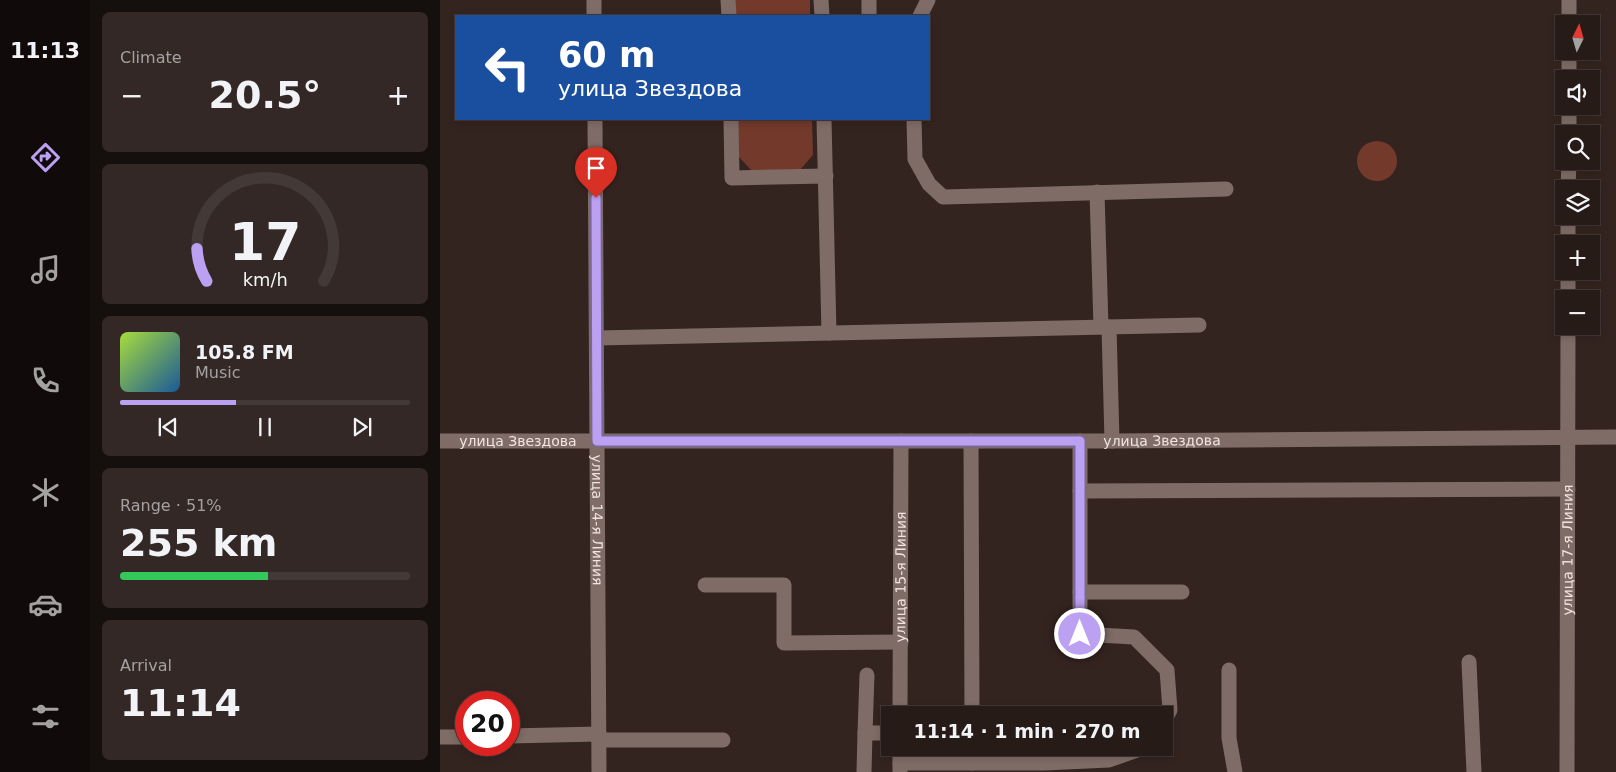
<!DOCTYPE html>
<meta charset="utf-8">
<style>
body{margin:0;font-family:"DejaVu Sans",sans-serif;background:#332825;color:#f1f3f6;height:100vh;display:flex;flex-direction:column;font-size:19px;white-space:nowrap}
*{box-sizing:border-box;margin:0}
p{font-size:16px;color:#a4a1a2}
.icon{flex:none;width:28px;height:28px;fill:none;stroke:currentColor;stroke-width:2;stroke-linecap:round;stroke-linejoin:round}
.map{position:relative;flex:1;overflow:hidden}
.side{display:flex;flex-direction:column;gap:12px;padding:12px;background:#150f0d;width:350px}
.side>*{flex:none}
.guide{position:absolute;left:15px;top:15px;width:475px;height:105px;border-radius:0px;box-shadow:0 2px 8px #0003,0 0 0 1px #433937;background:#1a4fa0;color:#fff;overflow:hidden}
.needle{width:32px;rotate:5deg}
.fabs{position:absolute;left:1115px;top:15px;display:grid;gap:10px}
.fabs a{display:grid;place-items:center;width:45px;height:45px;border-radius:0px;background:#271b18;box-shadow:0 2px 8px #0003,0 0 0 1px #433937;font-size:25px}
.speed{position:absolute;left:15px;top:691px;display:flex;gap:10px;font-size:25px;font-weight:700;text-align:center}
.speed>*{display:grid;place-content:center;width:65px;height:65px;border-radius:50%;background:#271b18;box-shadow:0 2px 8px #0003,0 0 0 1px #433937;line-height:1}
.speed .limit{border:8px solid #d22;background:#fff;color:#111}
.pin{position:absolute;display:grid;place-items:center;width:42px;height:42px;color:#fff;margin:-51px -21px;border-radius:50% 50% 50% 0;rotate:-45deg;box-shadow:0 0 5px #0007}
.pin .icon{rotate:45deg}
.me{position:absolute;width:55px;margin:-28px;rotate:0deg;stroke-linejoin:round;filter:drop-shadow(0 0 4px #0008)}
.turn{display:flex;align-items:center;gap:18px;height:105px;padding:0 20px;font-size:22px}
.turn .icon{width:65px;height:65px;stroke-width:2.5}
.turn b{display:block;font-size:35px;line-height:42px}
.big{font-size:38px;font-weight:600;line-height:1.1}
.side .widget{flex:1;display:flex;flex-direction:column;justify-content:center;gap:8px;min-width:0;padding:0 18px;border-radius:8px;background:#332825}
.side .dial{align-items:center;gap:0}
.dial svg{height:130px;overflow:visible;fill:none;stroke:#433937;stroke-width:7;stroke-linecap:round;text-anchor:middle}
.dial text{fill:#f1f3f6;stroke:none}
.song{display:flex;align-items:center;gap:15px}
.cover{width:60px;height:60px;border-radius:8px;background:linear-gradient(135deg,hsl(80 70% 55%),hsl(210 70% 35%))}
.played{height:5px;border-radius:2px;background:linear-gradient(90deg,#bca0f2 40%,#433937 40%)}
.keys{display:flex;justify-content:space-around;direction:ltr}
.heat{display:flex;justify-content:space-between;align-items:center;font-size:28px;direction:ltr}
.charge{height:8px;border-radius:4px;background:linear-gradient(90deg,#34c759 51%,#433937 0)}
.trip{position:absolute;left:441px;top:706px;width:292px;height:50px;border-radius:0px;background:#271b18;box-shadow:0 2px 8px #0003,0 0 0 1px #433937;font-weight:600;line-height:50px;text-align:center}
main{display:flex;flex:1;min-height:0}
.tab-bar{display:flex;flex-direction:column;width:90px;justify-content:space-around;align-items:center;background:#100b0a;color:#a4a1a2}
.tab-bar .icon{width:35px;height:35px}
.tab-bar .current{color:#bca0f2}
.tab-bar b{font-size:22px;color:#f1f3f6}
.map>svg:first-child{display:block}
.green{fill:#73392b}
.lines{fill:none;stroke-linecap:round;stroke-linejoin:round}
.minor{stroke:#7f6c67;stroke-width:15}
.route-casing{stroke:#7a689d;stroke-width:12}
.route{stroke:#bca0f2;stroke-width:9}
.labels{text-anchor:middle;stroke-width:5;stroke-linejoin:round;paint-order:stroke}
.street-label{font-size:14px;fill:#efe4e1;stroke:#342420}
</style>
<main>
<nav class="tab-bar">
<b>11:13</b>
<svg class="icon current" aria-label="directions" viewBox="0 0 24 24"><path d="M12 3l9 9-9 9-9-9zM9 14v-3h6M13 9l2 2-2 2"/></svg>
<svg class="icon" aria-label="music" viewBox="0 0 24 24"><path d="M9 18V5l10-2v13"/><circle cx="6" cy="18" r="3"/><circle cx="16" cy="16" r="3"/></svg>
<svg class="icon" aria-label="phone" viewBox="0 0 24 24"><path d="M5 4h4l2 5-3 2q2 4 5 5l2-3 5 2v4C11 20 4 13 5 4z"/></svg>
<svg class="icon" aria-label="climate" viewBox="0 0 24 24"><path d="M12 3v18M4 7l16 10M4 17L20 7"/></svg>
<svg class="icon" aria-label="car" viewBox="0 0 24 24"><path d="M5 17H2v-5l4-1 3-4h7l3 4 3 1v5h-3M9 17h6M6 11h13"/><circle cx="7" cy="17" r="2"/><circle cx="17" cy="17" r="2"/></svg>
<svg class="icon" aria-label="filters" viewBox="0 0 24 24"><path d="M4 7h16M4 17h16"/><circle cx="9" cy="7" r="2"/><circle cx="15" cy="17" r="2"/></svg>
</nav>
<section class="side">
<div class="widget"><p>Climate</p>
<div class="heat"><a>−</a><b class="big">20.5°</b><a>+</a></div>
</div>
<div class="widget dial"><svg viewBox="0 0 100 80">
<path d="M14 69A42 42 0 1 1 86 69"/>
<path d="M14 69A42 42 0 0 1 8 49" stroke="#bca0f2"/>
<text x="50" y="56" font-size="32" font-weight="700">17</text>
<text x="50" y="72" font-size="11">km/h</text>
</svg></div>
<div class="widget">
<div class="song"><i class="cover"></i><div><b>105.8 FM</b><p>Music</p></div></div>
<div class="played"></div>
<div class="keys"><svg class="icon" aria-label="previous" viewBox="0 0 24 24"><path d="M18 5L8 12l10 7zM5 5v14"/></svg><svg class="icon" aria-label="pause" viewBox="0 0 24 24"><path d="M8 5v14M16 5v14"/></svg><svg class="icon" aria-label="next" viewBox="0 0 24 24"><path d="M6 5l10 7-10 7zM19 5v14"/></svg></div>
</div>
<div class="widget"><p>Range · 51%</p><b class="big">255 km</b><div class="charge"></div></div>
<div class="widget"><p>Arrival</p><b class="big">11:14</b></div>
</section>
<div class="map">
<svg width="1176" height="772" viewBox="0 0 1176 772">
<rect width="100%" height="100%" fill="#342420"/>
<g class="green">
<rect x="295" y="0" width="75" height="16"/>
<path d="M298 119H372L373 155 360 170 312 171 299 157Z"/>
<circle cx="937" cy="161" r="20"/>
</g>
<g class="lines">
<g class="minor">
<path d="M154 0V16"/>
<path d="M288 0 289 16"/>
<path d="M381 0 382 16"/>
<path d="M429 0V16"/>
<path d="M480 16 488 0"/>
<path d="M1129 24V0"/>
<path d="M1129 79V51"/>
<path id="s1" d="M155 119 159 772"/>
<path d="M291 119 292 178 386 176"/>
<path d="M384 119 389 333"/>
<path d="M474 119 475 159 489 184 503 197 786 189"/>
<path d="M1129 134V106"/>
<path d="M1128 189 1129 161"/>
<path d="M657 192 661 327"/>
<path d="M1128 244V216"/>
<path d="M1128 299V271"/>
<path d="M669 327 672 441"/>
<path d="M157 338 759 325"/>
<path id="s2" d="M0 441H672L1176 437"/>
<path d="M531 441 532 715"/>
<path d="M640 441V634L694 637 727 670 730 710 725 719"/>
<path d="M640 491 1128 489"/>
<path d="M265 585H344V643L461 642"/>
<path d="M640 592H742"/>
<path d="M1029 662 1034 772"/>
<path d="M789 670V738L795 772"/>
<path d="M427 675 425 733H450"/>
<path id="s3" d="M460 715 461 441"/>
<path d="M69 736 159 734"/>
<path d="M0 737H26"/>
<path d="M159 740H283"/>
<path d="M532 748V763"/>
<path d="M460 763H604L669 760 703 748"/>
<path d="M424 772 425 733"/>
<path d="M460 772V748"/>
<path id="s4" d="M1127 772 1128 326"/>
</g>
</g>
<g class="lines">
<defs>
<path id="route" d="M156 198 157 441H640V634"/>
</defs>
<use href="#route" class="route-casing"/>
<use href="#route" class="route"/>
</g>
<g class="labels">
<g class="street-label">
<text dy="5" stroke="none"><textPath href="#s2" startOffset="78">улица Звездова</textPath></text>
<text dy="5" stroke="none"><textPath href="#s2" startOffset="722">улица Звездова</textPath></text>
<text dy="5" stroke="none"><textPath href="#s1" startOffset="401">улица 14-я Линия</textPath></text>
<text dy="5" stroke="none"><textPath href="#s4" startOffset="222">улица 17-я Линия</textPath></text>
<text dy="5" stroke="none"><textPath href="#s3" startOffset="138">улица 15-я Линия</textPath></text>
</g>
</g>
</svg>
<div class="fabs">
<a><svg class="needle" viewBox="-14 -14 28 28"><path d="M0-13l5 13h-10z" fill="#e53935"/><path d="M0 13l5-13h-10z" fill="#a4a1a2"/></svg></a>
<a><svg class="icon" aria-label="sound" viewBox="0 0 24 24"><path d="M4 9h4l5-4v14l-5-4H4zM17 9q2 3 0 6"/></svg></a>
<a><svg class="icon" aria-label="search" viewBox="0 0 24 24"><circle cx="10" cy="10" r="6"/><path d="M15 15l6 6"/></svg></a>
<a><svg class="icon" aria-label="layers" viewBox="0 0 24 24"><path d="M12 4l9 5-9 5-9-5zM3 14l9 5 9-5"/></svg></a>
<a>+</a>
<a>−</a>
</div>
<div class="speed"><div class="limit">20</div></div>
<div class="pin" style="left:156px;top:198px;background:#d93025"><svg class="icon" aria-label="arrive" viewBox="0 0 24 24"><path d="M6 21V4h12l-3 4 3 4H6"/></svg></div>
<svg class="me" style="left:640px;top:634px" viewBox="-20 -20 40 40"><circle r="17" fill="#bca0f2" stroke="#fff" stroke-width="3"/><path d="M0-11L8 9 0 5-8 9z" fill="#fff"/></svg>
<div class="trip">11:14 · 1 min · 270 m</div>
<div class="guide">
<div class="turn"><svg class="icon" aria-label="left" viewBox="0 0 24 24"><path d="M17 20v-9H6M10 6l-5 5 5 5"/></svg><div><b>60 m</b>улица Звездова</div></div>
</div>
</div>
</main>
